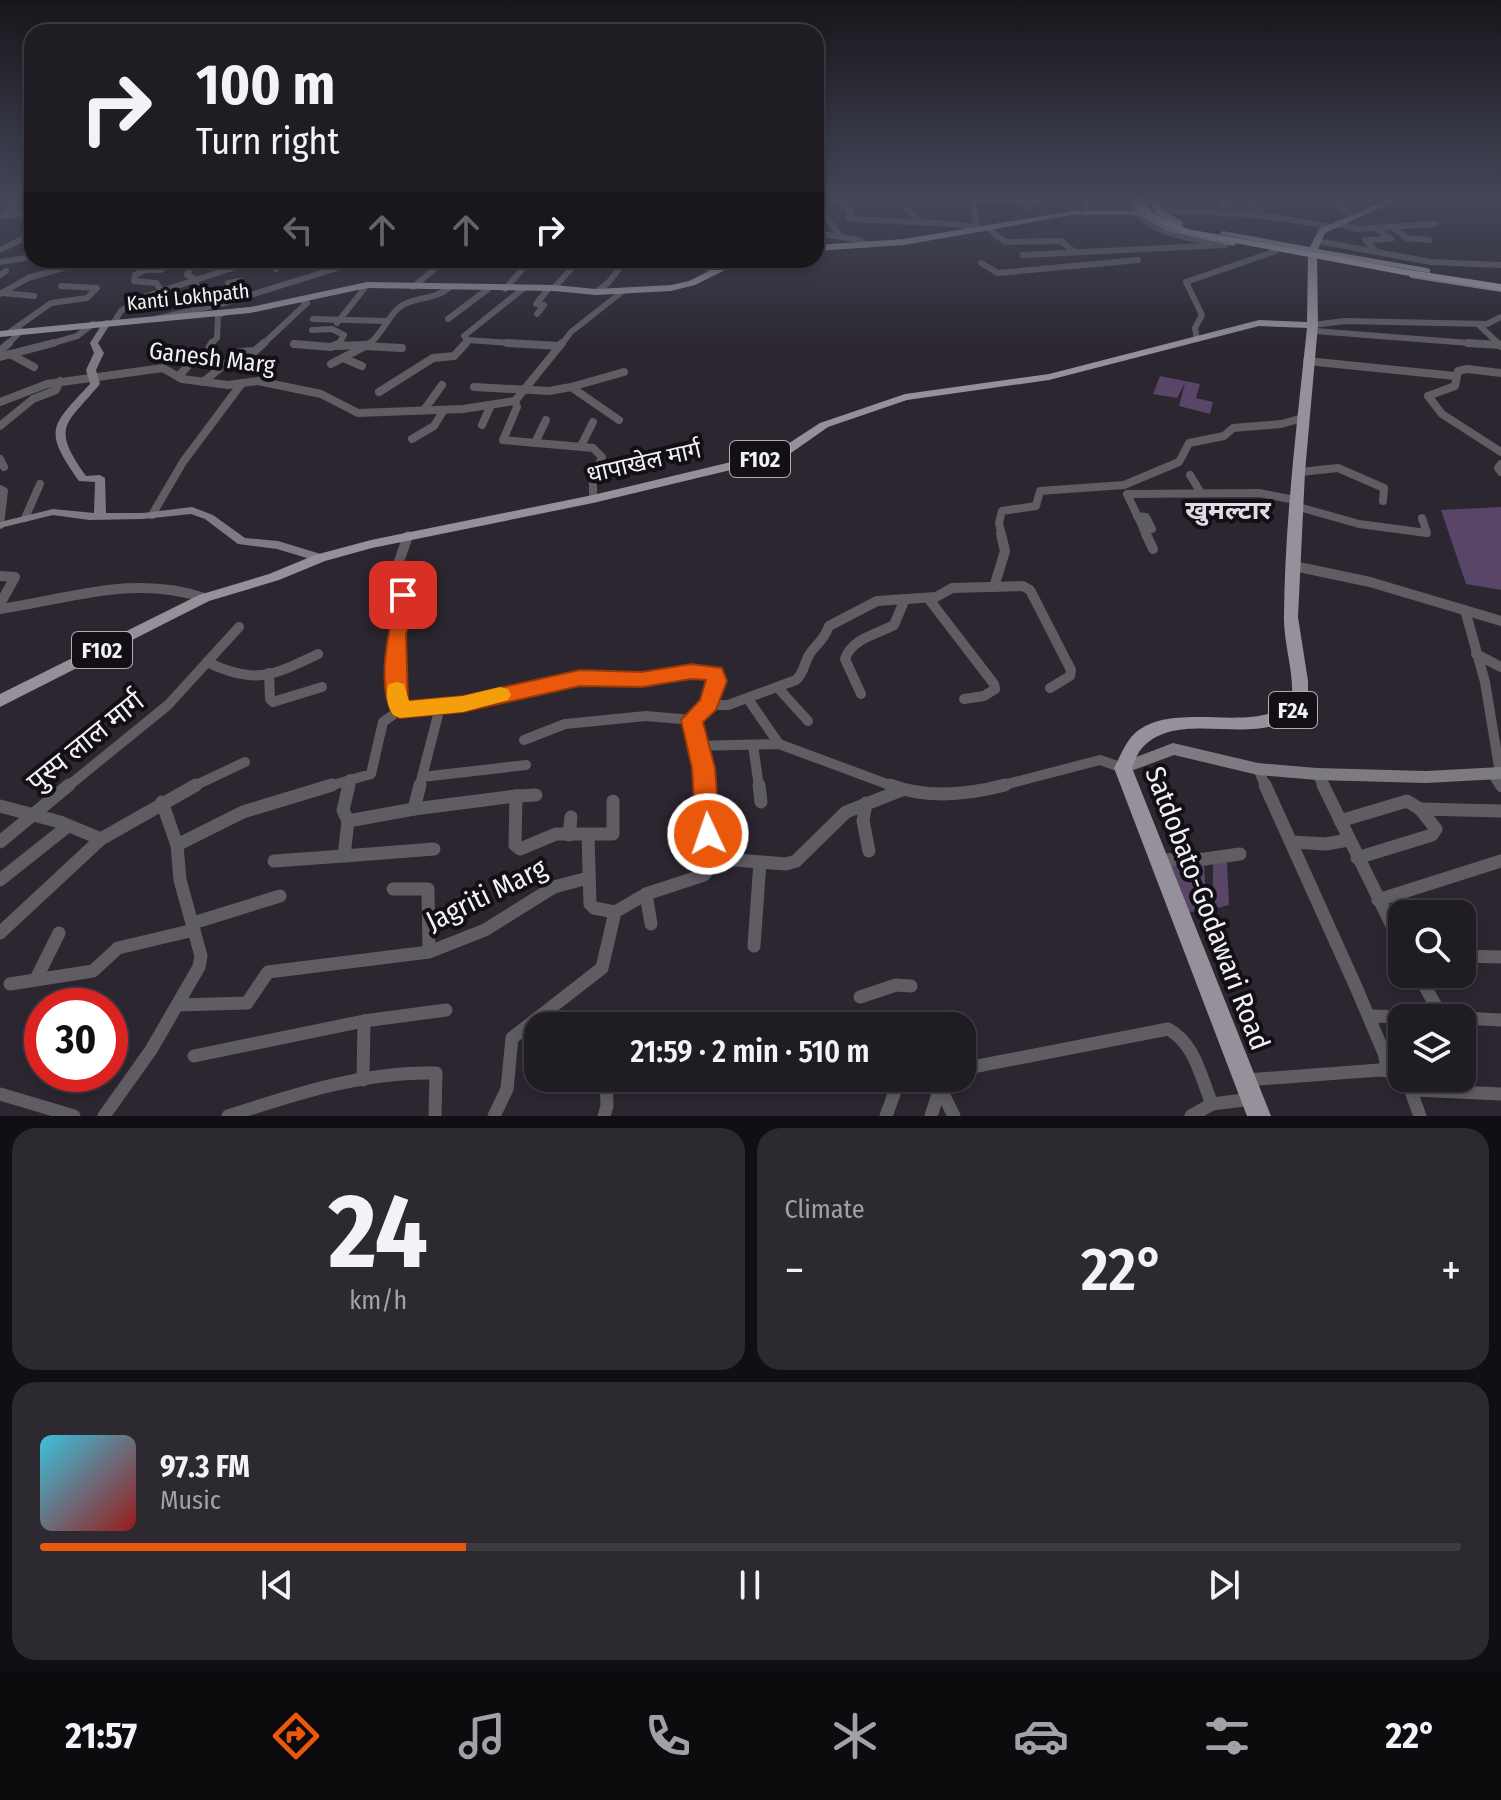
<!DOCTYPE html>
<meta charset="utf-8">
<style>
body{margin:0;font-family:"Fira Sans Condensed","Noto Sans Devanagari",sans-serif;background:#2d2931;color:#f1f3f6;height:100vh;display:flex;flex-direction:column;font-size:30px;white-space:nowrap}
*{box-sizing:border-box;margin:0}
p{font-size:26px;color:#a2a1a6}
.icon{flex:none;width:44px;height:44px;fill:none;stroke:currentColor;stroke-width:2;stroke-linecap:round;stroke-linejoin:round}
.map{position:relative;height:1116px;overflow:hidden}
.side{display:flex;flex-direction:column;gap:12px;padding:12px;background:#120f14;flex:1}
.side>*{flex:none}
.top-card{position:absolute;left:24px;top:24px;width:800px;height:244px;border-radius:24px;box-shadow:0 4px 12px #0003,0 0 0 2px #3d3a41;background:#201c24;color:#f1f3f6;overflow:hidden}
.controls{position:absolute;left:1388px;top:900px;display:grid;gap:16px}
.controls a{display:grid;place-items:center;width:88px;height:88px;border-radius:16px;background:#201c24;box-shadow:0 4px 12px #0003,0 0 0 2px #3d3a41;font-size:40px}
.speed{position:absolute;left:24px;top:988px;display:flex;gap:16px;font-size:40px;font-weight:700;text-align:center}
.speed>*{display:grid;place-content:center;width:104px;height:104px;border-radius:50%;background:#201c24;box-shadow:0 4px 12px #0003,0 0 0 2px #3d3a41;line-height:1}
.speed .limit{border:12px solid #d22;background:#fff;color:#111}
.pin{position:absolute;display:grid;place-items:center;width:68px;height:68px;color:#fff;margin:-34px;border-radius:16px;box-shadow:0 4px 12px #0006}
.me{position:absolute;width:88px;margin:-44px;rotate:357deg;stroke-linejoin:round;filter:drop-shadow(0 0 6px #0008)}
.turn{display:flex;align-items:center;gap:28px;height:168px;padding:0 40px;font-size:36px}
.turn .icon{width:104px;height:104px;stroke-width:2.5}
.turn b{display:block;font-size:56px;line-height:68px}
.lanes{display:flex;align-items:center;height:76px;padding:0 40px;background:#0003;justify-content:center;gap:40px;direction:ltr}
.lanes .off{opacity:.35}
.big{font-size:60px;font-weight:600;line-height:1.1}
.side .card{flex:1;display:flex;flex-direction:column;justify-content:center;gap:12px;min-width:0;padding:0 28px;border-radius:24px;background:#2d2931}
.side .dial{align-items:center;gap:0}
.dial b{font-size:104px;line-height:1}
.song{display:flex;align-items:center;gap:24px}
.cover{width:96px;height:96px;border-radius:12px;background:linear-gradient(135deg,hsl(190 70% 55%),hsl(0 70% 35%))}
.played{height:8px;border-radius:4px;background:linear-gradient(90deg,#ea580c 30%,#3d3a41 30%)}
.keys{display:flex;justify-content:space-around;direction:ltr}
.heat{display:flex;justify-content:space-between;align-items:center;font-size:44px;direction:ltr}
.side .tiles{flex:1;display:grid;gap:12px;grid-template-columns:1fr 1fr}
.card:last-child{grid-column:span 2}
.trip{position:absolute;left:524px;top:1012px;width:452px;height:80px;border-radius:24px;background:#201c24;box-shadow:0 4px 12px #0003,0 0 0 2px #3d3a41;font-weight:600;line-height:80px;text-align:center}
.menu{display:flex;height:128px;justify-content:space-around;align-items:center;background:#0d0b0e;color:#a2a1a6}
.menu .icon{width:56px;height:56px}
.menu .current{color:#ea580c}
.menu b{font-size:36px;color:#f1f3f6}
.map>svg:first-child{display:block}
.green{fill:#584568}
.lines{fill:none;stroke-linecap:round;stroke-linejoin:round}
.street-far3{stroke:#5f5d62;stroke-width:6}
.street-far2{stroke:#5f5d62;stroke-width:8}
.street-far1{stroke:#5f5d62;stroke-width:10}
.street{stroke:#5f5d62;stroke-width:13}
.secondary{fill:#7e7a81;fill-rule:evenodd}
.primary{fill:#95909a;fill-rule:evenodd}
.highway{fill:#aaa4b0;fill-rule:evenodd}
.route{fill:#ea580c;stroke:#983908;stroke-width:2}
.slow{fill:#f59e0b}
.labels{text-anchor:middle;stroke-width:8;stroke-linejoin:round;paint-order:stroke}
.far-street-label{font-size:20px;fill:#f4f0f7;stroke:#131015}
.shield{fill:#131015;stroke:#b0adb3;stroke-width:2}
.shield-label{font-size:22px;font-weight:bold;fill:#f4f0f7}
.street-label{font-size:24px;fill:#f4f0f7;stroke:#131015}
.neighbourhood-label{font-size:26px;font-weight:bold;fill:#e0dae6;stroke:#131015}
.near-street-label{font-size:28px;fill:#f4f0f7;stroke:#131015}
</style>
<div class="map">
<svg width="1501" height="1116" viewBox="0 0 1501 1116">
<rect width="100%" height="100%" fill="#2b2630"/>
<g class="green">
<path d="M1160 376 1200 384 1196 398 1213 402 1210 414 1179 406 1185 383 1177 398 1153 394Z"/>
<path d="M1501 507V590L1466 584 1441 510Z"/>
<path d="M1227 862 1229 905 1213 909V864Z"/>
<path d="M1168 864 1204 865 1207 911 1184 912Z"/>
</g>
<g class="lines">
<g class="street-far3">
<path d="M973 198 976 227"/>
<path d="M1128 198C1141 232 1179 236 1211 242"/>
<path d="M1247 198 1266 217"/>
<path d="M1339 198 1341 209 1349 213"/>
<path d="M819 200 841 203 851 210 849 218 852 219 955 224 982 229"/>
<path d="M819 200V206L839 235"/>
<path d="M974 200 1026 202 1027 208"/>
<path d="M1026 202 1042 203"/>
<path d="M904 206 919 222"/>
<path d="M1159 212C1216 211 1275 215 1330 227"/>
<path d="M6 213 15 208 13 202 22 198"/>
<path d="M1085 213 1089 198"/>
<path d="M1229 215 1222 203 1234 204"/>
<path d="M0 216 20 214 32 222"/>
<path d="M1336 224 1358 229 1436 224"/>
<path d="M1391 226 1406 238 1429 240"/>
<path d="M988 228 1005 242 1061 241 1073 251"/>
<path d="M1376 228 1391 239 1365 240 1377 252"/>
<path d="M816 233 860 240 865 245"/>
<path d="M1317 241 1431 262 1501 265"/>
<path d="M0 250 32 234"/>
<path d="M1023 255 1225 245 1220 240"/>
<path d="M195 260 187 275 195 279"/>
<path d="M686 260 714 271"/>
<path d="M0 262 32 257"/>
<path d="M443 262 460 260"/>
<path d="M421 263 438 265"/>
<path d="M981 263 998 273 1138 260"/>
<path d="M276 269 284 260"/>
<path d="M0 275 6 271"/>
<path d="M194 281 201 292 199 308"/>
<path d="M228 283 240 281 243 284V298"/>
<path d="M413 287 445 260"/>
<path d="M554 288 579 260"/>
<path d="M505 289 526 265 510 262"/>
<path d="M161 290 156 283 134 281 135 275 145 270H161L170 260"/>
<path d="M596 292 608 283 626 260"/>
<path d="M3 293 34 296"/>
<path d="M0 294 28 278 91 260"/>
<path d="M537 314 544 305 536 304 549 288"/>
<path d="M155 319 225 303 363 260"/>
<path d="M313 319 388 321"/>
<path d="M448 319 488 289"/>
<path d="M114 322 121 311 140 298 257 260"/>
<path d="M337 323 367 285"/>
<path d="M1478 324 1500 345"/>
<path d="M1313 325 1345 321 1487 324 1501 317"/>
<path d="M312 330 332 329 344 335 338 345"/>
<path d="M1315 331 1495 345"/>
<path d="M10 332 51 303 87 298 97 288 61 286"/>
<path d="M1197 339 1195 328 1202 315 1186 282 1276 251"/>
<path d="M468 340 538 345"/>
<path d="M294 344 301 345"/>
<path d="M7 345 21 331"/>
<path d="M46 345 77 336 93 324"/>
<path d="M210 345 217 338 218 316 223 313"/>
<path d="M262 345 307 303 303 301"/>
<path d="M368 345C383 334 388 315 401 306 416 296 432 301 449 288"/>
<path d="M464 345 468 340 464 336 524 288"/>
<path d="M561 345 571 332 623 291"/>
</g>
<g class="street-far2">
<path d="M507 343 559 346"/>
<path d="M562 343 515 401 517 407 503 440 593 448 602 457 593 479V499"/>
<path d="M1468 343 1500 345"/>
<path d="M1497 343 1501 346"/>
<path d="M294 344 331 347 341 343"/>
<path d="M335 346 365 345"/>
<path d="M365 346 402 348"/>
<path d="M0 351 9 343"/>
<path d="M10 354 34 367"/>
<path d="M0 357 53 343"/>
<path d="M343 358 362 366"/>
<path d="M1307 361 1455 376"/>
<path d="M331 364 371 343"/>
<path d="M1501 373 1467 369 1458 371 1455 386 1428 396 1442 414 1501 452"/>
<path d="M178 377 194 359 206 355 212 343"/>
<path d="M203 382 240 352 255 351 264 343"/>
<path d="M474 387 549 391 571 387 619 420"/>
<path d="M571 387 624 372"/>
<path d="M379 392 433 358 454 356 466 343"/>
<path d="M0 402 47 384 163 368 182 379 228 385 258 381 321 394 358 413 463 409 515 401"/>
<path d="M424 410 442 385"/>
<path d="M482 425 491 405"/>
<path d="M0 426 33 399 56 390 60 381"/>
<path d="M412 439 434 426 444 410"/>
<path d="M535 443 546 420"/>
<path d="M581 446 593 422"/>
<path d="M0 459 4 467"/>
<path d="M1501 464 1498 468 1501 472"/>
<path d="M1300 472 1338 468 1384 488 1383 501"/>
<path d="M1190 475 1201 493"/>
<path d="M0 489 4 491 0 525"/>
<path d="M1295 506 1359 524 1427 533 1422 518"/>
<path d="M152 515 183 462 242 383"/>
<path d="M1137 516 1146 517 1152 529H1143"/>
<path d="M25 518 40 484"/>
<path d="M1002 536 999 523 1002 511 1036 506 1040 491 1124 485 1179 462 1189 443 1224 436 1233 428 1281 424 1303 418"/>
<path d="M1147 536 1127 494 1259 493 1295 500"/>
</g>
<g class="street-far1">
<path d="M1146 534 1153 549"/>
<path d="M1294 566 1370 582 1501 621"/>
<path d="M0 576 15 577 0 604"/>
<path d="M994 587 1005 551 1001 534"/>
<path d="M928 598 994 684 995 689 984 696 964 699"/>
<path d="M0 609C70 599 135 574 204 598"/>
<path d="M1465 610 1485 682 1500 773"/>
<path d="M1476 654 1501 667"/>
<path d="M207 662C255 685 272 676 318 654"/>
<path d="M269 673 270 699 273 702 322 687"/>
<path d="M779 689 808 721"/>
<path d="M861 694 845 659C851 639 877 634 894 625L905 599"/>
<path d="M748 699 779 744"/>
<path d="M400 710 397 700 396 628 408 598 392 581 408 536"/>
<path d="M692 720 706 787"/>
<path d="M524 740 565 724 646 716 692 720 709 705H728L796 680C804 673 804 664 809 655 817 642 822 644 829 626L877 601 936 597 952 588 1023 586 1030 590 1071 670 1070 676 1050 688"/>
<path d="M753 745 759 787"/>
<path d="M696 746 779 744 895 787"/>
<path d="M1258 769 1266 787"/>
<path d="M1492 773 1501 787"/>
<path d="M1317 774 1324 787"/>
<path d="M422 777 440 707"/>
<path d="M67 787 168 705 239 627"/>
<path d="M192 787 245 762"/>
<path d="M326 787 371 774 383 722 400 710 463 704 580 678 642 680 709 671 714 673 717 681 709 705"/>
<path d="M348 787 350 779"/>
<path d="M419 787 422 777 526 765"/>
<path d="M996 787 1100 760 1123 768"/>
</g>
<g class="street">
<path d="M349 785 343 810 348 821 414 809 420 785"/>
<path d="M759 785 761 802"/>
<path d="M890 785C927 799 967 795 1005 785"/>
<path d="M1265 785 1356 987 1384 1053 1388 1071"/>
<path d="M1323 785 1402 946"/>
<path d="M516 796 536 795"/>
<path d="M866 803 863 821 869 851"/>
<path d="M0 806 60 822 101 839"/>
<path d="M414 809 516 796 515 845 520 849 556 834H613V801"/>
<path d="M1420 809 1501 811"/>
<path d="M1340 821 1407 801 1420 809 1436 829 1432 835 1357 858"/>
<path d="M569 835 571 817"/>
<path d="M588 835 590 904 594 908 615 912"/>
<path d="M0 842 69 785"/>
<path d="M1292 842 1326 844 1348 840"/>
<path d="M177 845 243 812 332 785"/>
<path d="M344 856 434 849"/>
<path d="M710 858 786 864 796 861 846 812 902 790"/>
<path d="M1157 860 1205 859 1240 854"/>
<path d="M274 861 344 856 348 821"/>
<path d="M0 880 68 826"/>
<path d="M393 889H428L429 952"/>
<path d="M646 894 651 924"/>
<path d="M1378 900 1501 861"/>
<path d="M193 923 280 896"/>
<path d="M0 933 101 839 196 785"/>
<path d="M754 946 760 862"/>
<path d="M1462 956 1501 957"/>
<path d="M1418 974 1442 1017"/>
<path d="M36 979 59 933"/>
<path d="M10 984 93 971 118 948 194 930"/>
<path d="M860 997 896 985 911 986"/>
<path d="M178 1005 247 1003 268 972 429 952 485 930 554 887 588 878"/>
<path d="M1369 1016 1459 1018"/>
<path d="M1462 1018 1501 1020"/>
<path d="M194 1056 364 1021 446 1010"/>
<path d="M962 1069 1168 1029C1195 1043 1201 1078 1212 1104"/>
<path d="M935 1078 954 1116"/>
<path d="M363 1080 364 1021"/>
<path d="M1247 1080 1379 1070 1388 1071 1415 1090 1501 1094"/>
<path d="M1409 1086 1420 1116"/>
<path d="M0 1094 74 1116"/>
<path d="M104 1116 151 1050 199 967 201 956 180 880 177 845 162 802"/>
<path d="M228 1116C295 1094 365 1071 436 1073L435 1116"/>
<path d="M494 1116 507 1089 512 1038 602 968 615 912 646 894 704 875 708 870 706 785"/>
<path d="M604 1116 607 1106 606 1078"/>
<path d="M886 1116 894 1094 895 1078"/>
<path d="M931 1116 939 1091"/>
<path d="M1191 1116 1212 1104 1252 1099"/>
</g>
<g class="secondary">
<path d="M107 320 111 323 98 343 104 353 96 370 100 384C66 425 50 426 86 476L100 475 105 478 106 513H143L192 507 213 515 245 538 278 541 324 555 326 558 324 561 320 562 277 549 238 544 205 519 191 514 143 519 89 520 53 515 0 528V522L53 509 94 513 95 482 79 481C43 430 50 427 90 384L86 370 94 353 90 343 104 321Z"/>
<path d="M1173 743 1258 763 1317 768 1426 771 1501 767V779L1426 783 1317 780 1258 775 1174 755 1123 774 1118 772 1115 768 1118 764Z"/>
</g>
<g class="primary">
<path d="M1132 198H1140L1144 211H1150V215L1173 227 1237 243 1233 246 1167 231 1139 215H1072L904 245 816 251V245L904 239 1072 211H1136Z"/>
<path d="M1150 198H1158L1162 210 1183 222V226H1177L1155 213Z"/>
<path d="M1392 198H1402L1325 233 1318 249 1427 268 1430 269V273L1317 254 1318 325 1305 472 1298 617 1308 681V702C1270 757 1185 705 1144 746 1138 751 1135 761 1132 768L1271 1116H1247L1114 768C1119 759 1123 748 1129 740 1158 701 1230 727 1271 713 1279 710 1285 704 1292 699 1294 670 1283 643 1284 614 1285 519 1297 423 1307 328L1259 326 1049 380 907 400 828 427 791 453 760 463 593 503 372 548 325 561 279 580 209 601 0 707V694L199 595 269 574 315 555 371 540 593 495 752 457 783 447 820 423 905 394 1049 374 1259 320 1307 322 1308 252 1219 234 1223 231 1310 247 1319 229Z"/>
<path d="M743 260H759L727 269 695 285 671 291 596 295 554 291 367 288 250 313 0 337V331L250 307 367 282 554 285 596 289 671 285 689 281 721 265Z"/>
<path d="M1414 273 1501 286V292L1411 278 1409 276Z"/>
</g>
<path class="highway" d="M1138 198H1146L1148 206 1153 213 1188 229 1404 269 1501 284V290L1404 275 1182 233 1147 217 1138 206Z"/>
</g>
<linearGradient id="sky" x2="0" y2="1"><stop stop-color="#18151a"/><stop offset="0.56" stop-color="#444759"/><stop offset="1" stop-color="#444759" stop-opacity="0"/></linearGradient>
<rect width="1501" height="354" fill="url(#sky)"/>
<path class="route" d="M403 589 417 598 406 634 408 701 463 696 580 670 642 672 691 664 722 668 727 681 716 710 703 722 715 768 720 834 717 842 708 845 700 842 696 834 692 768 681 720 700 700 706 680 691 679 642 687 580 686 463 712 400 718 393 715C376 686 388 630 397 600L393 595Z"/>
<path class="slow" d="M397 682 404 684 409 701 463 696 500 687 508 689 511 695 508 700 463 712 400 718 393 715C388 707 384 693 389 684Z"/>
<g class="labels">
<g class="far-street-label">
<text transform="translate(188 297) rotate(-6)" y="7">Kanti Lokhpath</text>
</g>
<g class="shield">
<rect x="730" y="441" width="60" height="36" rx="6"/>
<rect x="72" y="632" width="60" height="36" rx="6"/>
<rect x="1269" y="692" width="48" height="36" rx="6"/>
</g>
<g class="shield-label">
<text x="760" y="467">F102</text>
<text x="102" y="658">F102</text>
<text x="1293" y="718">F24</text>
</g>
<g class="street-label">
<text transform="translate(212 358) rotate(7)" y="8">Ganesh Marg</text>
<text transform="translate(644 462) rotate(-13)" y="8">धापाखेल मार्ग</text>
</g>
<g class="neighbourhood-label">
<text x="1228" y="519">खुमल्टार</text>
</g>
<g class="near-street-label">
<text transform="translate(85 741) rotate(-39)" y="10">पुस्प लाल मार्ग</text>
<text transform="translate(486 894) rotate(-26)" y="10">Jagriti Marg</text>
<text transform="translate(1208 908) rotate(69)" y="10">Satdobato-Godawari Road</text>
</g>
</g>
</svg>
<div class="controls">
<a><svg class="icon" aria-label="search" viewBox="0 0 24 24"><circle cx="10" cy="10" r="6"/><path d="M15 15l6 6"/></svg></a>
<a><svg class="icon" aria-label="layers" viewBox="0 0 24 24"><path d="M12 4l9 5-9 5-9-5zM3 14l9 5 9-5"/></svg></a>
</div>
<div class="speed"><div class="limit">30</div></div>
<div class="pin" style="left:403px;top:595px;background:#d93025"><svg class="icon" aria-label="arrive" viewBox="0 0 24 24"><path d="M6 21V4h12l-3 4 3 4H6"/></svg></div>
<svg class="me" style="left:708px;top:834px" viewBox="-20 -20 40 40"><circle r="17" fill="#ea580c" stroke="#fff" stroke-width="3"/><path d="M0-11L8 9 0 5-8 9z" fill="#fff"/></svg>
<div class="trip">21:59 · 2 min · 510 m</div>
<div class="top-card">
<div class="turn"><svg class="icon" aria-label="right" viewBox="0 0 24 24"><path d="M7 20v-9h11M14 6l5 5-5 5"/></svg><div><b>100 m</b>Turn right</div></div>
<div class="lanes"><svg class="icon off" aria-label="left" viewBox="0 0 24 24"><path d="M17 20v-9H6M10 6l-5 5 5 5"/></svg><svg class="icon off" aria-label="ahead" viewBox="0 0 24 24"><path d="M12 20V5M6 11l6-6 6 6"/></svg><svg class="icon off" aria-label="ahead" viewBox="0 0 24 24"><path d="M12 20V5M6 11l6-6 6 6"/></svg><svg class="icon" aria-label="right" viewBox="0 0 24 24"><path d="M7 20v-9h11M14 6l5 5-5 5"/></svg></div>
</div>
</div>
<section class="side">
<div class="tiles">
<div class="card dial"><b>24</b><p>km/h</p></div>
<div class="card"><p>Climate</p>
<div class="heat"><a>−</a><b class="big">22°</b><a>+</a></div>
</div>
<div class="card">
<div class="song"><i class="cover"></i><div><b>97.3 FM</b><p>Music</p></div></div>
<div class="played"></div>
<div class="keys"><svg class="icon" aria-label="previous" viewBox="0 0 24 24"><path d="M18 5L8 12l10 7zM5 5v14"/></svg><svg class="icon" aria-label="pause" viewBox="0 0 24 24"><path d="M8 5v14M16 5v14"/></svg><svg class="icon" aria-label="next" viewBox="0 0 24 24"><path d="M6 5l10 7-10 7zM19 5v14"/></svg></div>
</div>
</div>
</section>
<nav class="menu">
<b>21:57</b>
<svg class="icon current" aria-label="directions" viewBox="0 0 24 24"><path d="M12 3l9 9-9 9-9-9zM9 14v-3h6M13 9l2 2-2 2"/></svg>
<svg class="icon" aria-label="music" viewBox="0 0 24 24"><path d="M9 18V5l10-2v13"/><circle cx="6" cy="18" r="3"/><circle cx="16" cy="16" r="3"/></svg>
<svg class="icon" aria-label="phone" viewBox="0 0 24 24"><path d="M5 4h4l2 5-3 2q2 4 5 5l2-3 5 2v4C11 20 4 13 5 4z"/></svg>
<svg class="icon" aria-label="climate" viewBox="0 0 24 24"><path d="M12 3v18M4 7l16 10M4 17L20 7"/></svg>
<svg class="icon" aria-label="car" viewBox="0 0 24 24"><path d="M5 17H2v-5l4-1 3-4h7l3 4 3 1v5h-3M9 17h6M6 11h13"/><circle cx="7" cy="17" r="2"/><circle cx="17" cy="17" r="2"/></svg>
<svg class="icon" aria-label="filters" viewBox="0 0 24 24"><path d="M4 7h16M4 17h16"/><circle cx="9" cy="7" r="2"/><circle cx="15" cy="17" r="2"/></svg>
<b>22°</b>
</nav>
